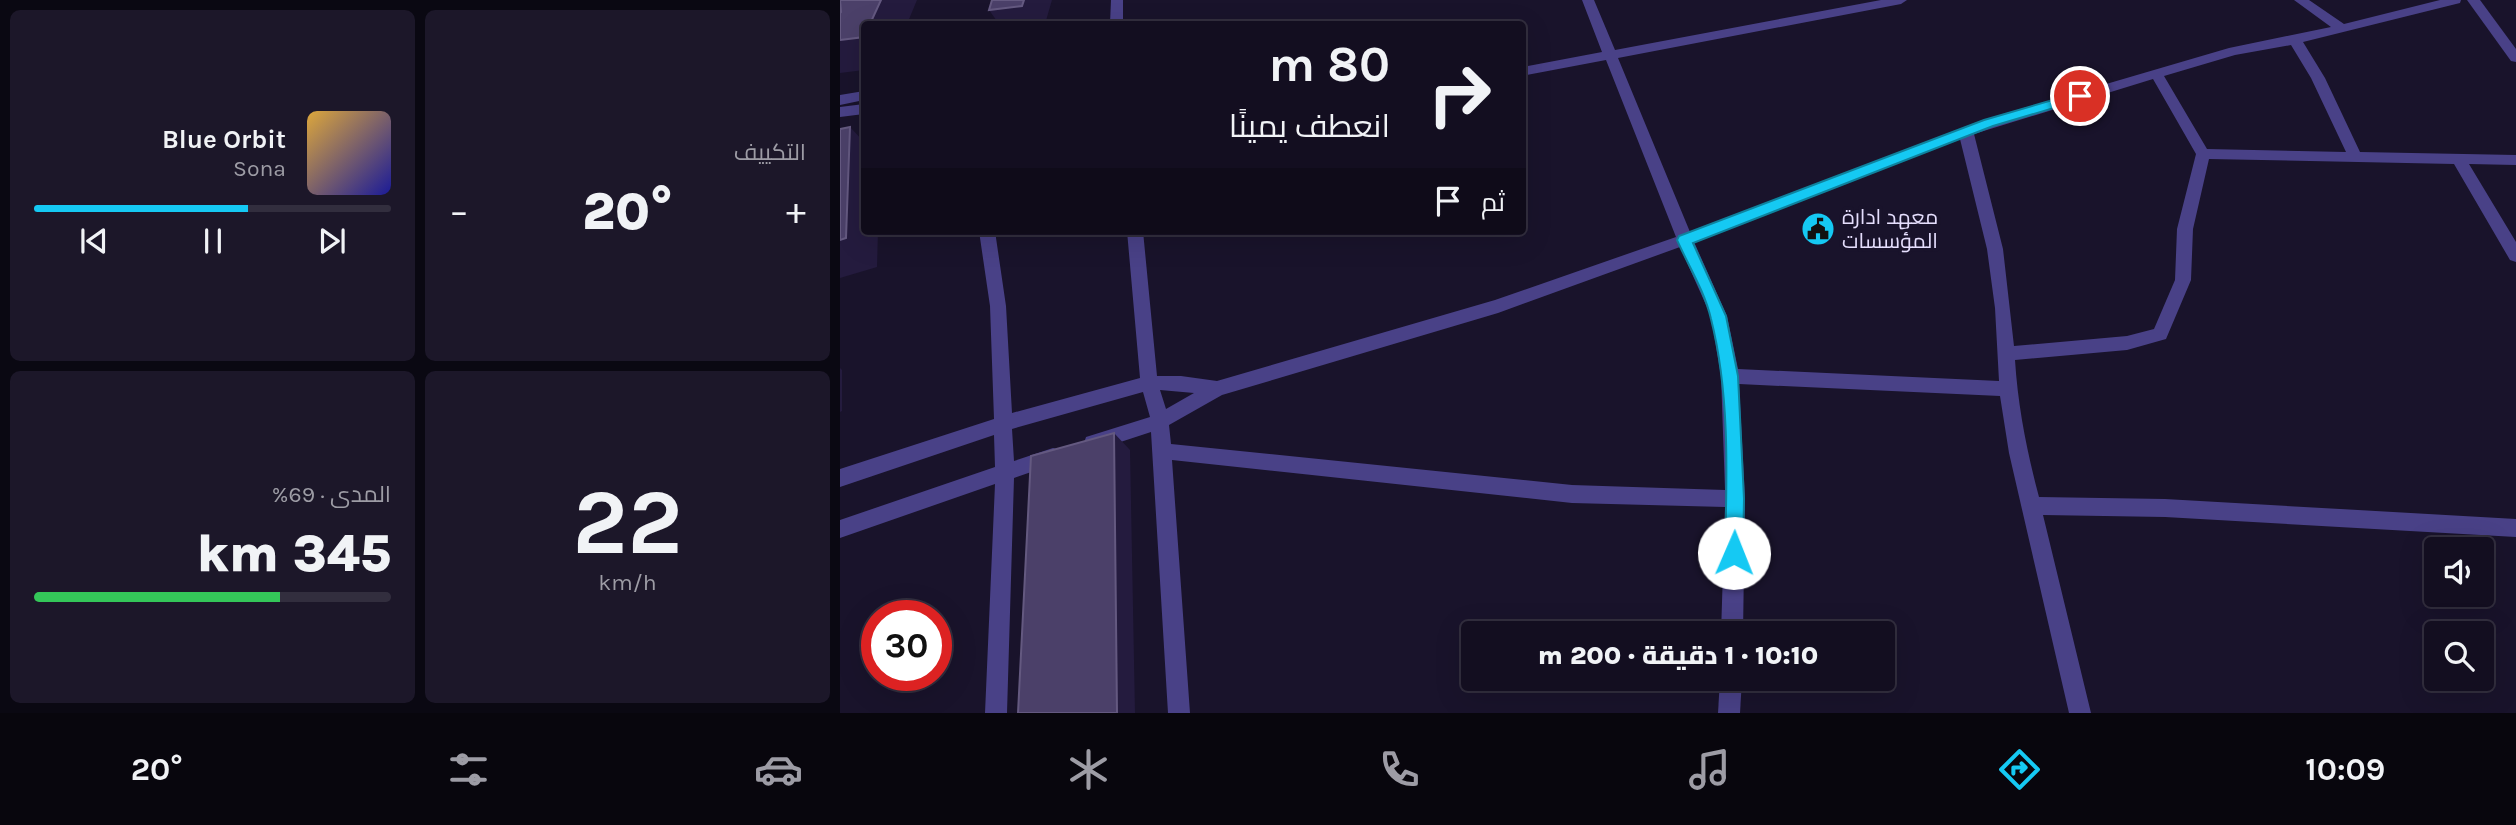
<!DOCTYPE html>
<html lang="ar">
<meta charset="utf-8">
<style>
body{margin:0;font-family:Karla,Cairo,sans-serif;background:#1c1729;color:#f1f3f6;direction:rtl;height:100vh;display:flex;flex-direction:column;font-size:26px;white-space:nowrap}
*{box-sizing:border-box;margin:0}
p{font-size:23px;color:#9d9ca5}
.icon{flex:none;width:38px;height:38px;fill:none;stroke:currentColor;stroke-width:2;stroke-linecap:round;stroke-linejoin:round}
.map{position:relative;flex:1;overflow:hidden;direction:ltr}
.drawer{display:flex;flex-direction:column;gap:10px;padding:10px;background:#0a0812;width:840px}
.drawer>*{flex:none}
.guide{position:absolute;left:21px;top:21px;width:665px;height:214px;border-radius:7px;box-shadow:0 7px 28px #0002,0 0 0 2px #322e3e;direction:rtl;background:#130e20;color:#f1f3f6;overflow:hidden}
.buttons{position:absolute;left:1584px;top:537px;display:grid;gap:14px}
.buttons a{display:grid;place-items:center;width:70px;height:70px;border-radius:7px;background:#130e20;box-shadow:0 7px 28px #0002,0 0 0 2px #322e3e;font-size:35px}
.speed{position:absolute;left:21px;top:600px;display:flex;gap:14px;font-size:35px;font-weight:700;text-align:center}
.speed>*{display:grid;place-content:center;width:91px;height:91px;border-radius:50%;background:#130e20;box-shadow:0 7px 28px #0002,0 0 0 2px #322e3e;line-height:1}
.speed .limit{border:10px solid #d22;background:#fff;color:#111}
.pin{position:absolute;display:grid;place-items:center;width:60px;height:60px;color:#fff;margin:-30px;border:4px solid #fff;border-radius:50%;box-shadow:0 2px 7px #0007}
.me{position:absolute;width:77px;margin:-38px;rotate:1deg;stroke-linejoin:round;filter:drop-shadow(0 0 5px #0008)}
.turn{display:flex;align-items:center;gap:24px;height:147px;padding:0 21px;font-size:32px}
.turn .icon{width:91px;height:91px;stroke-width:2.5}
.turn b{display:block;font-size:49px;line-height:60px}
.then{display:flex;align-items:center;height:66px;padding:0 21px;background:#0003;gap:14px;font-size:26px}
.big{font-size:52px;font-weight:800;line-height:1.1}
.drawer .card{flex:1;display:flex;flex-direction:column;justify-content:center;gap:10px;min-width:0;padding:0 24px;border-radius:10px;background:#1c1729}
.drawer .dial{align-items:center;gap:0}
.dial b{font-size:91px;line-height:1}
.song{display:flex;align-items:center;gap:21px}
.cover{width:84px;height:84px;border-radius:10px;background:linear-gradient(135deg,hsl(40 70% 55%),hsl(240 70% 35%))}
.played{height:7px;border-radius:4px;background:linear-gradient(90deg,#15c9f3 60%,#322e3e 60%)}
.keys{display:flex;justify-content:space-around;direction:ltr}
.heat{display:flex;justify-content:space-between;align-items:center;font-size:38px;direction:ltr}
.charge{height:10px;border-radius:5px;background:linear-gradient(90deg,#34c759 69%,#322e3e 0)}
.drawer .tiles{flex:1;display:grid;gap:10px;grid-template-columns:repeat(2,1fr)}
.trip{position:absolute;left:621px;top:621px;width:434px;height:70px;border-radius:7px;background:#130e20;box-shadow:0 7px 28px #0002,0 0 0 2px #322e3e;font-weight:800;line-height:70px;text-align:center;direction:rtl}
.tab-bar{display:flex;height:112px;justify-content:space-around;align-items:center;background:#08060d;color:#9d9ca5}
.tab-bar .icon{width:49px;height:49px}
.tab-bar .on{color:#15c9f3}
.tab-bar b{font-size:32px;color:#f1f3f6}
main{display:flex;flex:1;min-height:0}
.map>svg:first-child{display:block}
.lines{fill:none;stroke-linecap:round;stroke-linejoin:round}
.minor{fill:#494187;fill-rule:evenodd}
.shaded-wall{fill:#241b3e}
.building{fill:#4b4069;stroke:#645980;stroke-width:2}
.route{fill:#15c9f3;stroke:#0e839e;stroke-width:2}
.labels{text-anchor:middle;stroke-width:7;stroke-linejoin:round;paint-order:stroke}
.poi-label{font-size:21px;fill:#e5defd;stroke:#19132b;text-anchor:start}
</style>
<main>
<div class="map">
<svg width="1676" height="713" viewBox="0 0 1676 713">
<rect width="100%" height="100%" fill="#19132b"/>
<g class="lines">
<g class="minor">
<path d="M271 0H283V24H270Z"/>
<path d="M742 0H754L775 50 1041 0H1067L1061 4 778 58 850 232 1143 120 1389 48 1491 27 1454 0H1469L1504 24 1600 0H1621L1620 3 1463 42 1485 78 1520 152 1676 155V165L1629 164 1676 242V262L1670 260 1614 164 1369 159 1353 229 1351 280 1326 339 1287 350 1175 360C1178 407 1187 452 1199 497L1325 499 1676 519V537L1325 517 1203 515 1251 713H1229L1169 453 1160 396 899 384 905 499 903 634H881L885 507 732 503 332 460 350 713H328L311 432 253 451 246 449 244 443 246 437 310 417 303 392 172 429 174 461 213 448 220 450 222 456 220 462 174 478 167 713H145L155 484 0 538V520L155 467 154 435 0 487V469L154 419 150 306 139 231H155L166 306 172 413 300 378 287 231H303L317 376H341L377 381 655 300 836 237 766 60 682 76V67L762 52ZM1451 45 1471 78 1506 152 1367 149 1324 76 1395 55ZM1313 79 1356 154 1337 229 1335 280 1314 329 1287 336 1174 346 1163 249 1134 134ZM1120 139 1147 249 1155 308 1159 381 898 369 887 316 854 242ZM840 247 871 316 881 376 885 490 732 485 331 444 329 425 382 395 658 313ZM320 390 354 393 326 409Z"/>
<path d="M1627 0H1640L1676 49V62L1671 61Z"/>
<path d="M24 91V100L0 105V95Z"/>
<path d="M24 104V114L0 117V107Z"/>
<path d="M880 679H902L900 713H878Z"/>
</g>
</g>
<g class="shaded-wall">
<path d="M41 0H77L67 24H30Z"/>
<path d="M184 0H212L205 24H159L149 10Z"/>
<path d="M24 36V70L0 73V40Z"/>
<path d="M10 127 24 142V231H38L37 267 0 278V240Z"/>
<path d="M0 368 2 370V411L0 412Z"/>
<path d="M274 433 290 450 295 713H277Z"/>
</g>
<g class="building">
<path d="M0 0H41L30 24H24V37L0 40V13L1 12Z"/>
<path d="M152 0H184L182 6 149 10Z"/>
<path d="M10 127 6 238 0 240V129Z"/>
<path d="M274 433 277 713H178L191 456Z"/>
</g>
<path class="route" d="M1240 92 1246 96 1244 99 1153 126 853 243 886 316 898 376 904 499 903 553 900 559 894 562 887 559 885 553C887 476 890 394 871 319 865 292 848 265 837 240L839 236 1144 120Z"/>
<defs>
<symbol id="civic-disc" viewBox="-11 -11 22 22"><circle r="9.5" fill="#15c9f3" stroke="#19132b"/><path d="M-.6-6.5H3V-4.5H.6V-3L4-1V1h2V6H-6V1h2V-1L-.6-3ZM-1.2 2.5V6h2.4V2.5Z" fill="#111"/></symbol>
</defs>
<g fill-rule="evenodd">
<use href="#civic-disc" x="959" y="210" width="38" height="38"/>
</g>
<g class="labels">
<g class="poi-label">
<text x="1002" y="224">معهد ادارة<tspan x="1002" dy="24">المؤسسات</tspan></text>
</g>
</g>
</svg>
<div class="buttons">
<a><svg class="icon" aria-label="sound" viewBox="0 0 24 24"><path d="M4 9h4l5-4v14l-5-4H4zM17 9q2 3 0 6"/></svg></a>
<a><svg class="icon" aria-label="search" viewBox="0 0 24 24"><circle cx="10" cy="10" r="6"/><path d="M15 15l6 6"/></svg></a>
</div>
<div class="speed"><div class="limit">30</div></div>
<div class="pin" style="left:1240px;top:96px;background:#d93025"><svg class="icon" aria-label="arrive" viewBox="0 0 24 24"><path d="M6 21V4h12l-3 4 3 4H6"/></svg></div>
<svg class="me" style="left:894px;top:553px" viewBox="-20 -20 40 40"><circle r="19" fill="#fff"/><path d="M0-13L10 11 0 6-10 11z" fill="#15c9f3"/></svg>
<div class="trip">10:10 · 1 دقيقة · 200 m</div>
<div class="guide">
<div class="turn"><svg class="icon" aria-label="right" viewBox="0 0 24 24"><path d="M7 20v-9h11M14 6l5 5-5 5"/></svg><div><b>80 m</b>انعطف يمينًا</div></div>
<div class="then">ثم<svg class="icon" aria-label="arrive" viewBox="0 0 24 24"><path d="M6 21V4h12l-3 4 3 4H6"/></svg></div>
</div>
</div>
<section class="drawer">
<div class="tiles">
<div class="card"><p>التكييف</p>
<div class="heat"><a>−</a><b class="big">20°</b><a>+</a></div>
</div>
<div class="card">
<div class="song"><i class="cover"></i><div><b>Blue Orbit</b><p>Sona</p></div></div>
<div class="played"></div>
<div class="keys"><svg class="icon" aria-label="previous" viewBox="0 0 24 24"><path d="M18 5L8 12l10 7zM5 5v14"/></svg><svg class="icon" aria-label="pause" viewBox="0 0 24 24"><path d="M8 5v14M16 5v14"/></svg><svg class="icon" aria-label="next" viewBox="0 0 24 24"><path d="M6 5l10 7-10 7zM19 5v14"/></svg></div>
</div>
<div class="card dial"><b>22</b><p>km/h</p></div>
<div class="card"><p>المدى · 69%</p><b class="big">345 km</b><div class="charge"></div></div>
</div>
</section>
</main>
<nav class="tab-bar">
<b>10:09</b>
<svg class="icon on" aria-label="directions" viewBox="0 0 24 24"><path d="M12 3l9 9-9 9-9-9zM9 14v-3h6M13 9l2 2-2 2"/></svg>
<svg class="icon" aria-label="music" viewBox="0 0 24 24"><path d="M9 18V5l10-2v13"/><circle cx="6" cy="18" r="3"/><circle cx="16" cy="16" r="3"/></svg>
<svg class="icon" aria-label="phone" viewBox="0 0 24 24"><path d="M5 4h4l2 5-3 2q2 4 5 5l2-3 5 2v4C11 20 4 13 5 4z"/></svg>
<svg class="icon" aria-label="climate" viewBox="0 0 24 24"><path d="M12 3v18M4 7l16 10M4 17L20 7"/></svg>
<svg class="icon" aria-label="car" viewBox="0 0 24 24"><path d="M5 17H2v-5l4-1 3-4h7l3 4 3 1v5h-3M9 17h6M6 11h13"/><circle cx="7" cy="17" r="2"/><circle cx="17" cy="17" r="2"/></svg>
<svg class="icon" aria-label="filters" viewBox="0 0 24 24"><path d="M4 7h16M4 17h16"/><circle cx="9" cy="7" r="2"/><circle cx="15" cy="17" r="2"/></svg>
<b>20°</b>
</nav>
